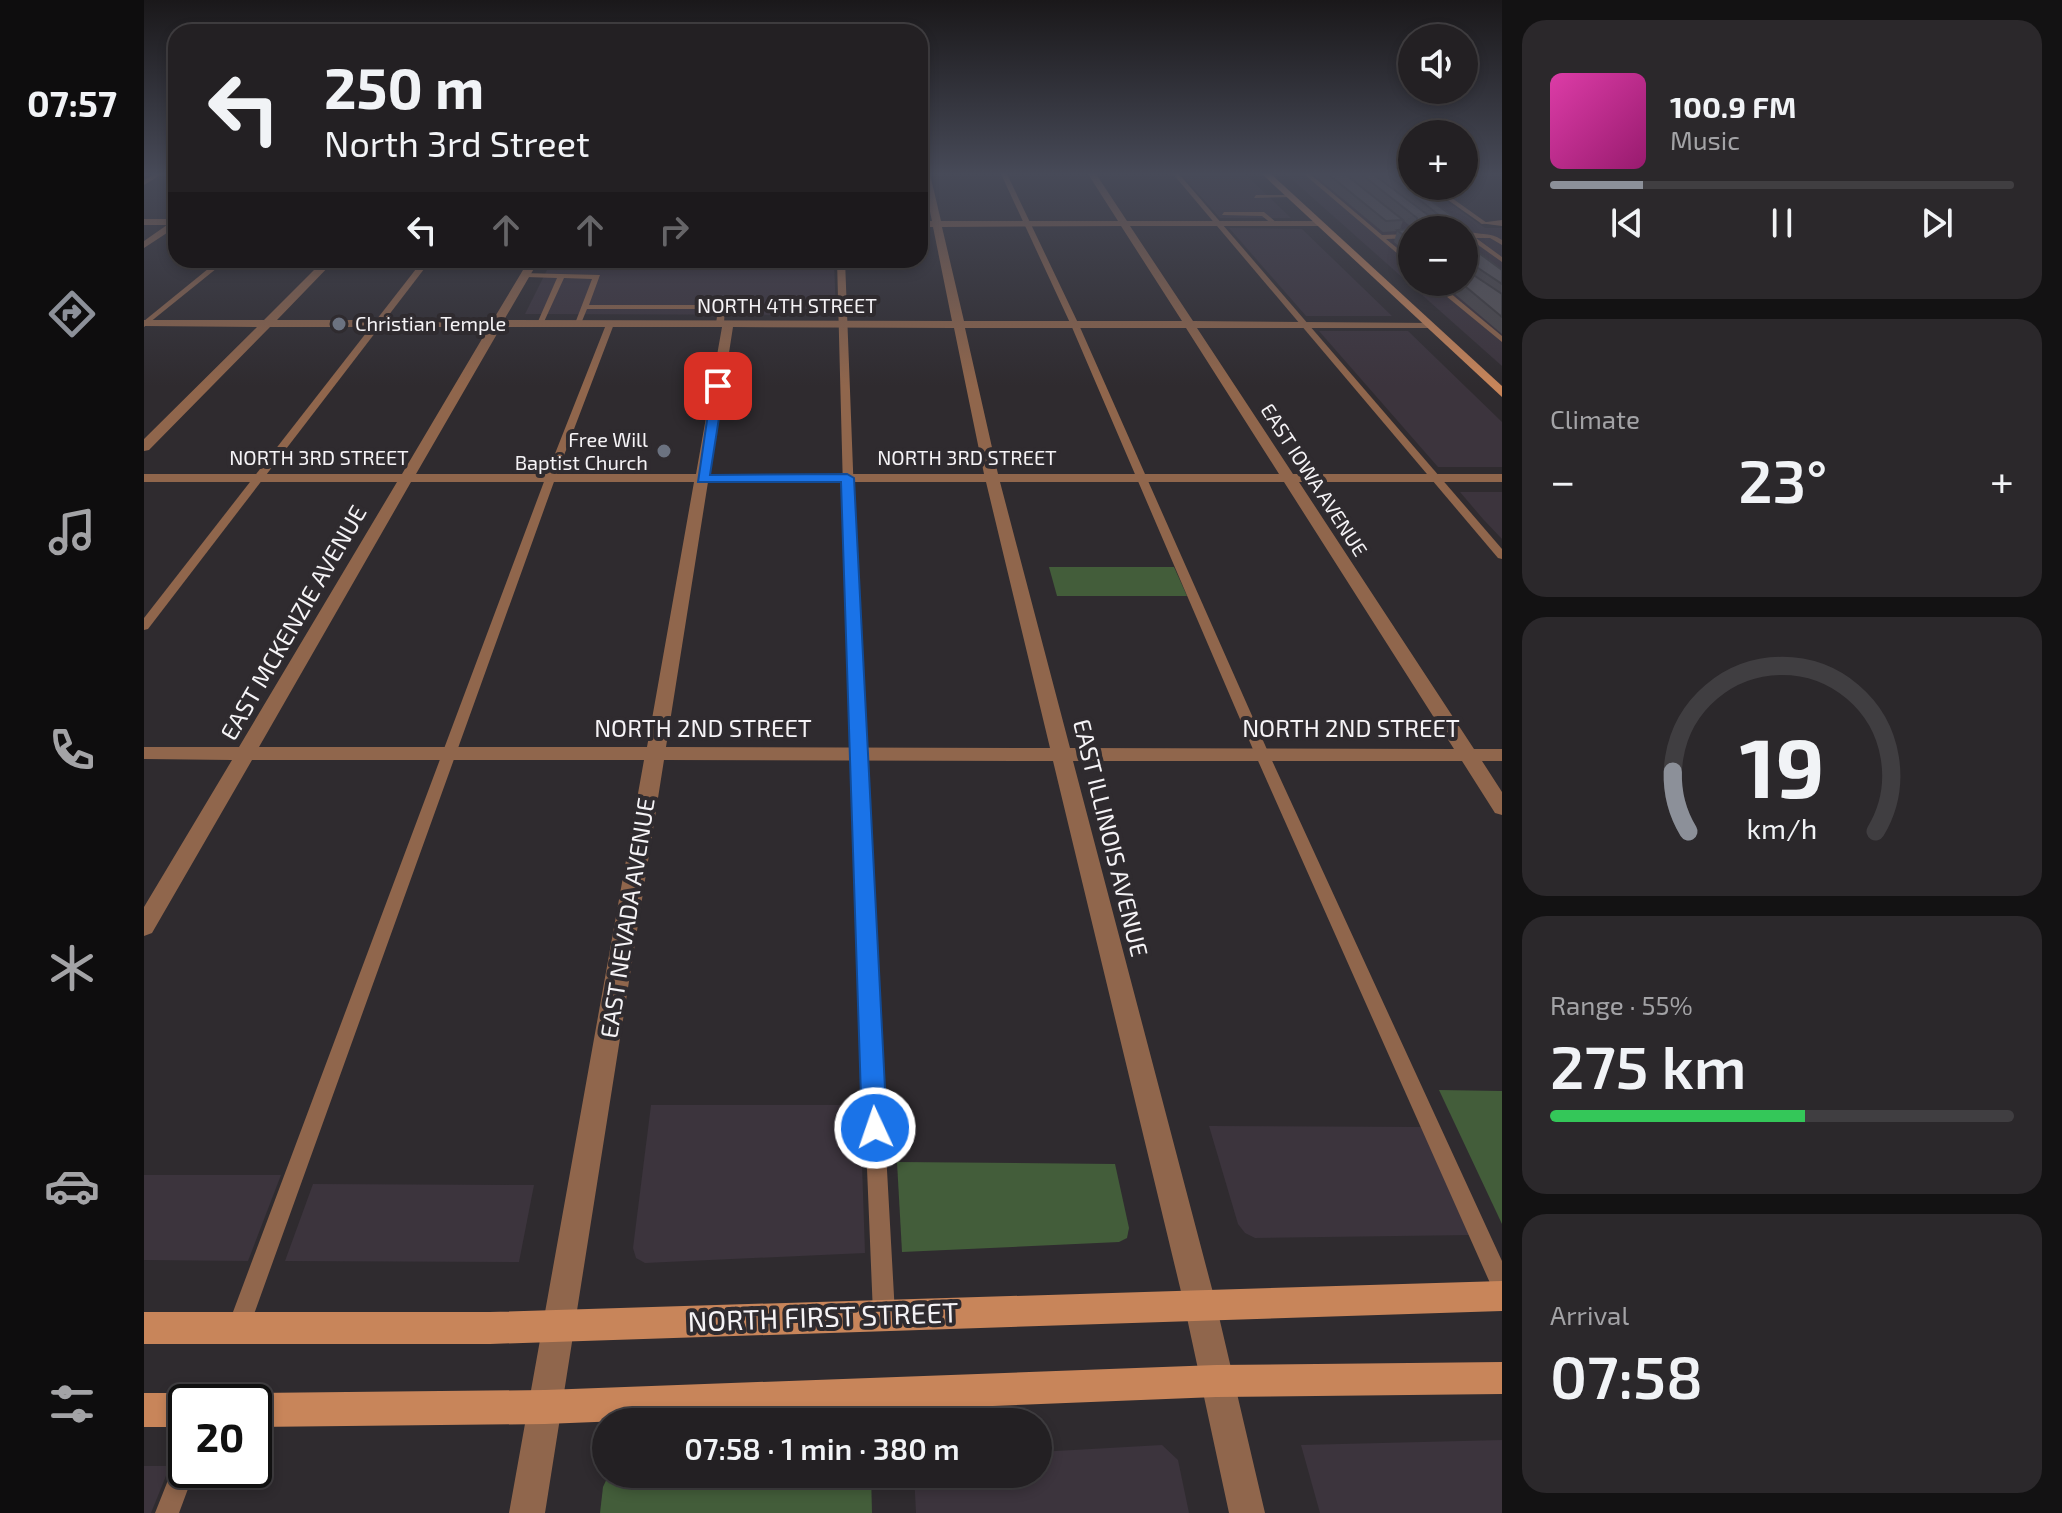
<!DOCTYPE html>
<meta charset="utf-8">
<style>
body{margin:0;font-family:"Exo 2",sans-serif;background:#2b282b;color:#f1f3f6;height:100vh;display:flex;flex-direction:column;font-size:30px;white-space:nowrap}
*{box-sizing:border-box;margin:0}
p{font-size:26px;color:#a3a3a6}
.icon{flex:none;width:44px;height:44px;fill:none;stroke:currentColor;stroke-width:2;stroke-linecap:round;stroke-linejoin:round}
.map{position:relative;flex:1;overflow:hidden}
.sheet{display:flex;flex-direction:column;gap:20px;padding:20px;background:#131213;width:560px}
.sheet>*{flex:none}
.top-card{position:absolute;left:24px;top:24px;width:760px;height:244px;border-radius:24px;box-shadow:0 4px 12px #0003,0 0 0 2px #403e41;background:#232023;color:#f1f3f6;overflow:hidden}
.fabs{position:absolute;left:1254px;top:24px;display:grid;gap:16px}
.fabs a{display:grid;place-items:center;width:80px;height:80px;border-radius:50%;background:#232023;box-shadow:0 4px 12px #0003,0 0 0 2px #403e41;font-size:40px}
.speed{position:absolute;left:24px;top:1384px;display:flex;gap:16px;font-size:40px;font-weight:700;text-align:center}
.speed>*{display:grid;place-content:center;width:104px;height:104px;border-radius:50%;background:#232023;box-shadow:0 4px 12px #0003,0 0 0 2px #403e41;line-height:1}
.speed .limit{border:4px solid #111;border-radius:12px;background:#fff;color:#111}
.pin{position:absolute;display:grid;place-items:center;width:68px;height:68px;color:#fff;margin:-34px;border-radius:16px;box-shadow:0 4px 12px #0006}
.me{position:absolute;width:88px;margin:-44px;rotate:357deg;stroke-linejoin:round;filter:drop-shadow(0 0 6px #0008)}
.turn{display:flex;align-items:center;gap:28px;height:168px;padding:0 24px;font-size:36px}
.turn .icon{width:104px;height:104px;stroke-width:2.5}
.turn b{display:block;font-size:56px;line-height:68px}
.lanes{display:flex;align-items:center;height:76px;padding:0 24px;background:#0003;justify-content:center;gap:40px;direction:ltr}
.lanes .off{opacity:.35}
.big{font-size:60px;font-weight:600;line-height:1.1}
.sheet .card{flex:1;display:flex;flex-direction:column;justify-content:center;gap:12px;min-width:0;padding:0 28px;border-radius:24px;background:#2b282b}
.sheet .dial{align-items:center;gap:0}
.dial svg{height:208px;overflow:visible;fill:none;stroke:#403e41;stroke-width:7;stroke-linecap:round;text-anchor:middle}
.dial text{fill:#f1f3f6;stroke:none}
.song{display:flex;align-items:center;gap:24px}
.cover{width:96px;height:96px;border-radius:12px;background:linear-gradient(135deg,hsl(320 70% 55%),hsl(320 70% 35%))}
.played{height:8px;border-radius:4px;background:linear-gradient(90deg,#8c9099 20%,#403e41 20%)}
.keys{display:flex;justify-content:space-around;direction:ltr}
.heat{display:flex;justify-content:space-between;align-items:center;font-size:44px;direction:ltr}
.charge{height:12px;border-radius:6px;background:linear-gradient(90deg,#34c759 55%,#403e41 0)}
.trip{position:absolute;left:448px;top:1408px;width:460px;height:80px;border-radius:40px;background:#232023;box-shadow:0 4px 12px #0003,0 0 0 2px #403e41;font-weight:600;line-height:80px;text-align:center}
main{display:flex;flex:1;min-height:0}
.tabs{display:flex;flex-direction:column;width:144px;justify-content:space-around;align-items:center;background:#0e0d0e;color:#a3a3a6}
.tabs .icon{width:56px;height:56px}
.tabs .on{color:#8c9099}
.tabs b{font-size:36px;color:#f1f3f6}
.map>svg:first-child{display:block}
.built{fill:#3c343d;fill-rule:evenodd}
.green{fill:#435d3a}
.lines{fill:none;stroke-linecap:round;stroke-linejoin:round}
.service{fill:#90664c;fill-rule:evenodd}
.minor{fill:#90664c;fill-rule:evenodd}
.secondary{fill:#c8855a;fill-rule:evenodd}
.wall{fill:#4c494d}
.building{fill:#58555a;stroke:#3e3c3f;stroke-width:2}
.route{fill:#1a73e8;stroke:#114b97;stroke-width:2}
.worship-dot{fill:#6b7280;stroke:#2f2b2f;stroke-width:3}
.labels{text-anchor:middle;stroke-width:8;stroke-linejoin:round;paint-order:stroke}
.far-street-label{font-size:20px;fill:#f5f3f6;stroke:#2f2b2f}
.far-poi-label{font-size:20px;fill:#f5f3f6;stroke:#2f2b2f;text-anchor:start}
.street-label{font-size:24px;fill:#f5f3f6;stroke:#2f2b2f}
.near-street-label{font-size:28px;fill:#f5f3f6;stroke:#2f2b2f}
</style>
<main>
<nav class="tabs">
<b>07:57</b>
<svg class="icon on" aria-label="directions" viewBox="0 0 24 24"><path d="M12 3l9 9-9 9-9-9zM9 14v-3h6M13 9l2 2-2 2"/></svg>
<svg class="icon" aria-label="music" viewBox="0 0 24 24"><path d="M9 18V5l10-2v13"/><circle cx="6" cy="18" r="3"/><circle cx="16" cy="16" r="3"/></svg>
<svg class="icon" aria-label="phone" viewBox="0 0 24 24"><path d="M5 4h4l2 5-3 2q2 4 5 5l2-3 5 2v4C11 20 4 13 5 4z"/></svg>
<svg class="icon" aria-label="climate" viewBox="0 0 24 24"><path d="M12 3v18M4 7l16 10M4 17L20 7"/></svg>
<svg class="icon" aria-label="car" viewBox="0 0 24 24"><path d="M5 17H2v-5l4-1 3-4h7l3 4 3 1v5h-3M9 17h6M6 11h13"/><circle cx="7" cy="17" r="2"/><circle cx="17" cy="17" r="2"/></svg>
<svg class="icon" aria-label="filters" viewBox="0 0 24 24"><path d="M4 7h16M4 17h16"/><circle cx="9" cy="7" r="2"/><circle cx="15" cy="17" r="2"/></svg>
</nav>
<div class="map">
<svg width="1358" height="1513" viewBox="0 0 1358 1513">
<rect width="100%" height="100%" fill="#2f2b2f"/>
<g class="built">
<path d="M1037 174H1101L1147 218H1076Z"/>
<path d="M1142 174H1264L1268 177V186H1281L1341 228H1358V366ZM1268 230H1320V282H1268Z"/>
<path d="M1085 228 1158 229 1248 316H1162Z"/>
<path d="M408 260H690L692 315 381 314Z"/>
<path d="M1175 331H1264L1358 422V467H1294Z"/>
<path d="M1316 492H1358V539L1339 519Z"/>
<path d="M507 1105H716L721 1253 501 1263 492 1258 489 1248Z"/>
<path d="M1065 1126 1278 1127 1327 1235 1111 1238 1101 1233 1094 1224Z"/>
<path d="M0 1175H137L104 1261 0 1260Z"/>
<path d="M169 1184 390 1185 375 1262 141 1261Z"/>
<path d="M1358 1440V1513H1176L1157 1445Z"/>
<path d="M1018 1445 1034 1460 1045 1513H772L770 1474H894V1452Z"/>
<path d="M0 1466H26L7 1513H0Z"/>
</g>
<g class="green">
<path d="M905 567H1030L1043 596H913Z"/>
<path d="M1295 1090 1358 1091V1224Z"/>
<path d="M753 1162 971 1164 985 1228 983 1238 975 1242 758 1252Z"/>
<path d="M465 1474H727L728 1513H456L459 1487Z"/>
</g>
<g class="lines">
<g class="service">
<path d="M11 174H18L0 185V180Z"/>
<path d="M857 174H863L935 325 1125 754 1358 1261V1296L1350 1292 1111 754 927 325Z"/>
<path d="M1029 174H1035L1358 549V559L1354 558Z"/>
<path d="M1160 174H1166L1238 235 1268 234V238L1242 239 1268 260V266Z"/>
<path d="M1284 186H1291L1343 223 1338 224Z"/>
<path d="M1112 195H1146L1149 197 1110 198Z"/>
<path d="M1080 212H1120L1133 223 1128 224 1118 216 1078 215Z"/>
<path d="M1320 230C1333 236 1346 231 1358 240V245L1346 238H1332L1358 257V262L1323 237Z"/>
<path d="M75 260H83L0 327V321Z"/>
<path d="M279 260H287L4 629 0 630V618Z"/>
<path d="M693 260H701L720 756 751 1314 748 1322 740 1325 732 1322 729 1314 706 756Z"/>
<path d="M378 273 456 275 445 305H581L580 324 576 326 572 324 574 309H443L436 326H430L448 279 420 278 399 324 392 326 413 278 381 277Z"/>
<path d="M1285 282H1293L1358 336V342Z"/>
<path d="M463 322 470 324 411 479 105 1328 102 1336 94 1339 86 1336 83 1328 401 479Z"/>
<path d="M42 1451V1470H51L35 1513H11L34 1455Z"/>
</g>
<g class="minor">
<path d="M778 174H786L797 221H974L944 174H952L983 221H1178L1175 226H986L1049 321 1289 323V327L1285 328H1053L1149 474H1358V482H1155L1330 749H1358V761H1338L1358 792V815L1351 813 1318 761H929L1072 1304 1121 1513H1085L1040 1304 909 761 520 760 401 1513H365L500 760H108L8 933 0 936V907L88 760 0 759V747H95L253 482H0V474H258L345 327H126L5 450 0 451V439L113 327 0 326V320H120L180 260H191L133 320H349L385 260H395L360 320 808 321 789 227H776V221H788ZM977 226 1038 321H820L798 227ZM357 327H578L552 474H272ZM589 327 810 328 840 474H566ZM821 328H1042L1135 474H854ZM267 482H550L503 747H115ZM564 482H842L906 748 522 747ZM856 482H1140L1310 749 926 748Z"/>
<path d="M0 219H32V227L0 248V241L23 225H0Z"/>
<path d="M1358 220V226L1335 223Z"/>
</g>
<g class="secondary">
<path d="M1118 174H1127L1358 386V397Z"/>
<path d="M1358 1281V1311L346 1344H0V1312H346Z"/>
<path d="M1358 1362V1394L1072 1397 401 1424 110 1427V1402H97L110 1393 401 1390 1072 1365Z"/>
<path d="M0 1393H42L55 1402H42V1427H0Z"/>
</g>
</g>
<g class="wall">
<path d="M1169 174H1201L1259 220 1256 230 1270 229 1202 174H1250L1314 220 1310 230H1268V257L1250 242 1253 231 1239 232Z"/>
<path d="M1320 242 1358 270V334L1297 282H1320Z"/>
</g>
<g class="building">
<path d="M1184 174H1201L1259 220 1242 221Z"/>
<path d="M1217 174H1229L1304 230H1268V242L1253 230 1274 229 1273 218Z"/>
<path d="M1243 174H1250L1314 220H1301Z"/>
<path d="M1320 242 1358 270V284L1322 260V270L1358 294V317L1316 282H1320Z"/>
</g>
<linearGradient id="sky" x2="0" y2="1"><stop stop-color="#1a181a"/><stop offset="0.45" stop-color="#474a58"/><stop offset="1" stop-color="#474a58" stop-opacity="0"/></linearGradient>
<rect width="1358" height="386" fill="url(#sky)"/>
<path class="route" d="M574 383 580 386 566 475 703 474 710 478 743 1128 740 1136 731 1139 722 1136 718 1128 697 482H554L568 386Z"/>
<g class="worship-dot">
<circle cx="195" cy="324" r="8"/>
<circle cx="520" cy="451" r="8"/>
</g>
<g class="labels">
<g class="far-street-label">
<text x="643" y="313">NORTH 4TH STREET</text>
<text x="175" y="465">NORTH 3RD STREET</text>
<text x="823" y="465">NORTH 3RD STREET</text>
<text transform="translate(1170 480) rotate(57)" y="7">EAST IOWA AVENUE</text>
</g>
<g class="far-poi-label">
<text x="211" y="331">Christian Temple</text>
<text x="504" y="447" text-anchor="end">Free Will<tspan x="504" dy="23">Baptist Church</tspan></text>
</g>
<g class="street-label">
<text transform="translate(150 623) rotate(-60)" y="8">EAST MCKENZIE AVENUE</text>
<text x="559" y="737">NORTH 2ND STREET</text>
<text x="1207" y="737">NORTH 2ND STREET</text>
<text transform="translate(966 838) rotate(76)" y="8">EAST ILLINOIS AVENUE</text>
<text transform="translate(484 918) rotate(-81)" y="8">EAST NEVADA AVENUE</text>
</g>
<g class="near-street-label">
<text transform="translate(679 1317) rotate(-2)" y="10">NORTH FIRST STREET</text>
</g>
</g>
</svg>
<div class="fabs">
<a><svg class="icon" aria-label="sound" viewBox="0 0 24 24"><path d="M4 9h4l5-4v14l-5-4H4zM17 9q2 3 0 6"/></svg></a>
<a>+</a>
<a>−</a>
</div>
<div class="speed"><div class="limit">20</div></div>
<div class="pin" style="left:574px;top:386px;background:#d93025"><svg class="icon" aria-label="arrive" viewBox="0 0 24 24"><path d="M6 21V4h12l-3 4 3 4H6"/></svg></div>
<svg class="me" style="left:731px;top:1128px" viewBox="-20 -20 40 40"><circle r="17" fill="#1a73e8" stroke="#fff" stroke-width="3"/><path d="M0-11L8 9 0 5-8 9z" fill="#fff"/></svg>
<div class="trip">07:58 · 1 min · 380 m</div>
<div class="top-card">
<div class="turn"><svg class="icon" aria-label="left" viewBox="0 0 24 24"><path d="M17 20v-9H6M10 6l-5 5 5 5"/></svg><div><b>250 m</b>North 3rd Street</div></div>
<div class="lanes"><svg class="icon" aria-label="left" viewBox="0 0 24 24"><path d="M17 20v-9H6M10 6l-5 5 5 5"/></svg><svg class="icon off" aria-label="ahead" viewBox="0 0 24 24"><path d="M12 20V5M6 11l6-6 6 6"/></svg><svg class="icon off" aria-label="ahead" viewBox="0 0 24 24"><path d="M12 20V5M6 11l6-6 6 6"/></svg><svg class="icon off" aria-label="right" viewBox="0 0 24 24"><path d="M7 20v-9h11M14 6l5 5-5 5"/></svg></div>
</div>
</div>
<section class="sheet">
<div class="card">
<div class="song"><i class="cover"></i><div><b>100.9 FM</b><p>Music</p></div></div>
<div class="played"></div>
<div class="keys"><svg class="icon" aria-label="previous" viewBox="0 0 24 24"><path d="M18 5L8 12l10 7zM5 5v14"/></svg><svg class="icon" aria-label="pause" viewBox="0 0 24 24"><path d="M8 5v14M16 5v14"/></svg><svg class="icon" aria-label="next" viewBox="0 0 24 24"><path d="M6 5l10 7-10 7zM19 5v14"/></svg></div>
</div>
<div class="card"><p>Climate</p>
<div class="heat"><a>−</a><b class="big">23°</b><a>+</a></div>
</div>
<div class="card dial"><svg viewBox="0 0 100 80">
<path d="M14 69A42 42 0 1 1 86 69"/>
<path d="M14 69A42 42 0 0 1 8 46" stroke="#8c9099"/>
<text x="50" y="56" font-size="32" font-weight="700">19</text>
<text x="50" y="72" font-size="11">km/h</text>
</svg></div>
<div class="card"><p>Range · 55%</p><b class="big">275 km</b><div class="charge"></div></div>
<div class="card"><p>Arrival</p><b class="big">07:58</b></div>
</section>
</main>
